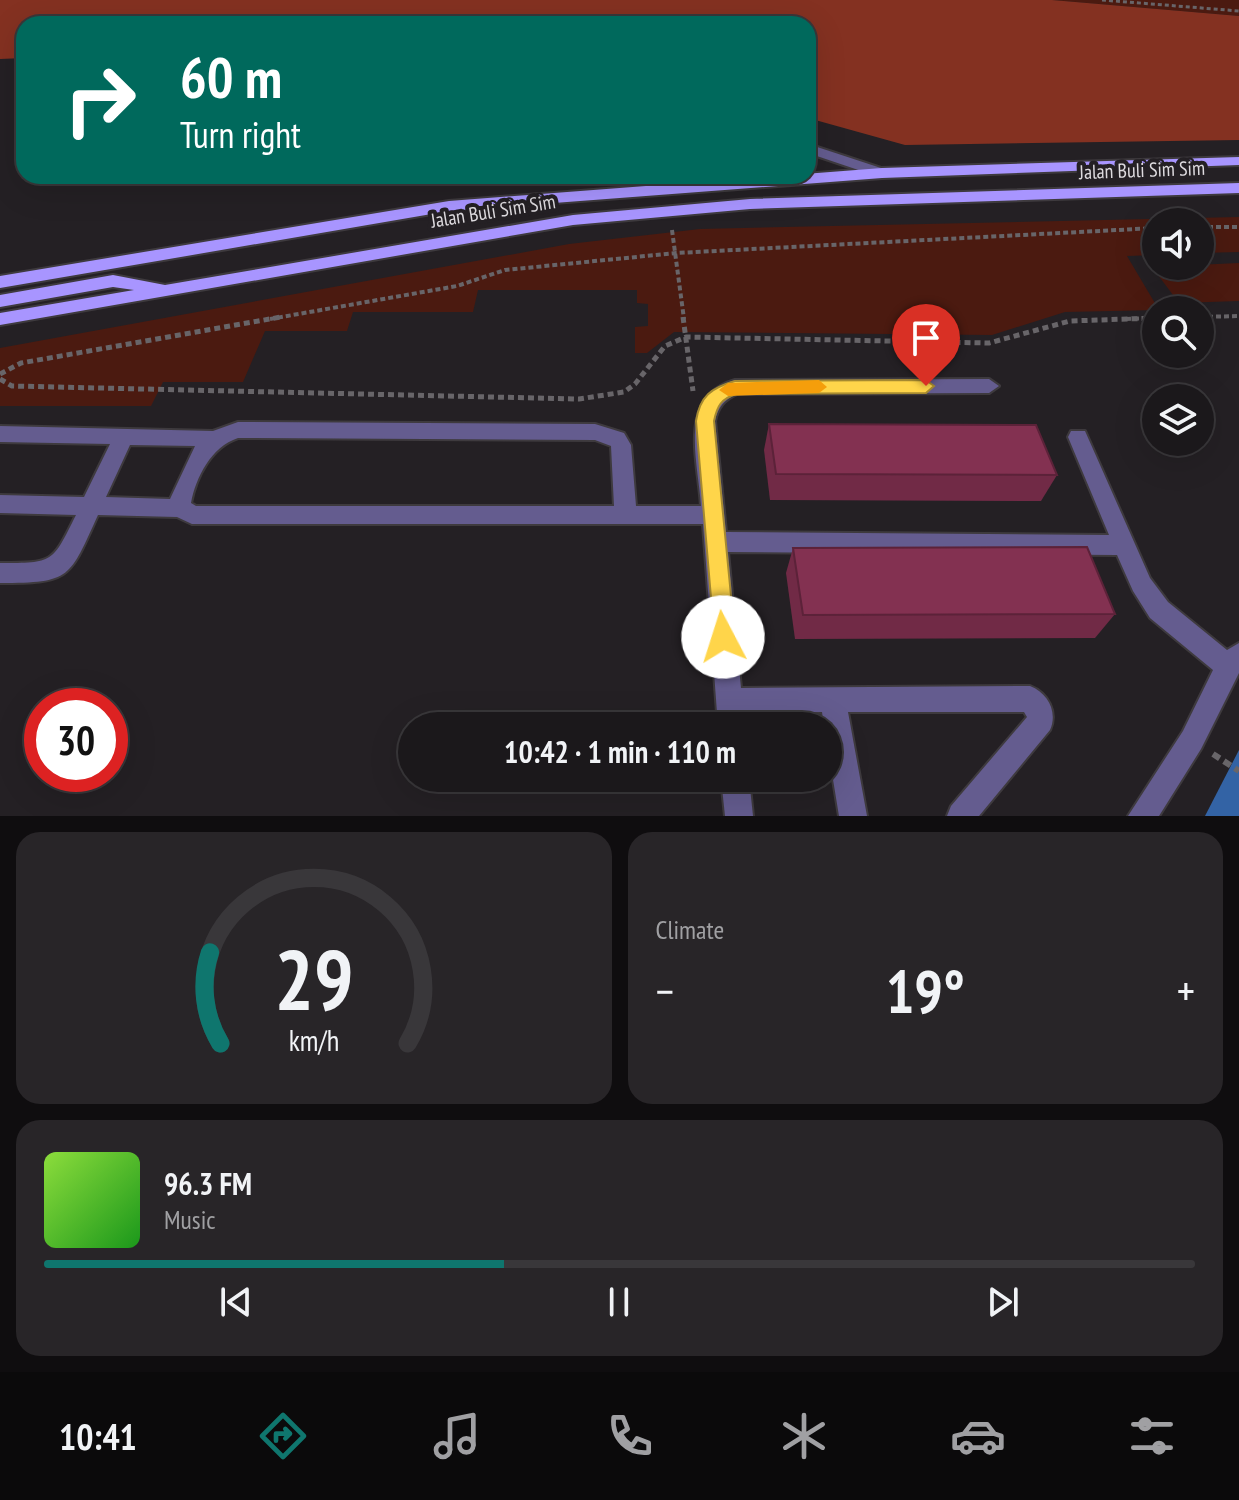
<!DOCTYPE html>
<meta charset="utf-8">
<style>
body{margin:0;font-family:"PT Sans Narrow",sans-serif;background:#282528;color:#f1f3f6;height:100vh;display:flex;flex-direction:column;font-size:30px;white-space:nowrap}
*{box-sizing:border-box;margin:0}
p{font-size:26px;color:#a0a0a3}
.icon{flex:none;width:44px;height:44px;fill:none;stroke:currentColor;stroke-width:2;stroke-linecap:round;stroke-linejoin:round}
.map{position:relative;height:816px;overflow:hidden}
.panel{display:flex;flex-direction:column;gap:16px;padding:16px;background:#0f0d0f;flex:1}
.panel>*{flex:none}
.guide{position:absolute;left:16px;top:16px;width:800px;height:168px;border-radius:24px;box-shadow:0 8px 32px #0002,0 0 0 2px #39373a;background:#00695c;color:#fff;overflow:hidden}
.buttons{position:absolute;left:1142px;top:208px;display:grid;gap:16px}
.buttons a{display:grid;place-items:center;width:72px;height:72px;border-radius:50%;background:#1b181b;box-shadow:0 8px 32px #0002,0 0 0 2px #39373a;font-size:40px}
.speed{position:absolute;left:24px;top:688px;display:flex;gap:16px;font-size:40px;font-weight:700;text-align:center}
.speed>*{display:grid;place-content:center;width:104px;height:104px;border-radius:50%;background:#1b181b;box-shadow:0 8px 32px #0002,0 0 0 2px #39373a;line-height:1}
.speed .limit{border:12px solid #d22;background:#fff;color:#111}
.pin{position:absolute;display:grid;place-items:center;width:68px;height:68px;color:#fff;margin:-82px -34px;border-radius:50% 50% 50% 0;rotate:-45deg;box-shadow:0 0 8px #0007}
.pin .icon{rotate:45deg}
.me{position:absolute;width:88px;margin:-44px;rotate:355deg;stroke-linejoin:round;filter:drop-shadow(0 0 6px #0008)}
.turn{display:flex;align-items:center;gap:28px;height:168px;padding:0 32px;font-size:36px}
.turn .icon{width:104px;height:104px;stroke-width:2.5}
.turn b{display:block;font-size:56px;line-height:68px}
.big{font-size:60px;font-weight:700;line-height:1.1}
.panel .tile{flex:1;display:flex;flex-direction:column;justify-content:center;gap:12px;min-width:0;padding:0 28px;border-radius:24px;background:#282528}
.panel .dial{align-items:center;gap:0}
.dial svg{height:208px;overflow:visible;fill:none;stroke:#39373a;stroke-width:7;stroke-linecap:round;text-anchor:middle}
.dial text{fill:#f1f3f6;stroke:none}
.song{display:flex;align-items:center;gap:24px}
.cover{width:96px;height:96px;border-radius:12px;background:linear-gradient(135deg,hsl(90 70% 55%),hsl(120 70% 35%))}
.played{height:8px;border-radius:4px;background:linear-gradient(90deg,#0f766e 40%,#39373a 40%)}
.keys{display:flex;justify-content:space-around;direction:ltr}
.heat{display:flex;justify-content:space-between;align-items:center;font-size:44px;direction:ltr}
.panel .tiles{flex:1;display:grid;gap:16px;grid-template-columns:1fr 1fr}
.tile:last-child{grid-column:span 2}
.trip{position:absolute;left:398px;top:712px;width:444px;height:80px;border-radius:40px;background:#1b181b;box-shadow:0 8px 32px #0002,0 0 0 2px #39373a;font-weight:700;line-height:80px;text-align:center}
.dock{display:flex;height:128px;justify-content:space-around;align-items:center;background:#0b0a0b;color:#a0a0a3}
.dock .icon{width:56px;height:56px}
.dock .active{color:#0f766e}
.dock b{font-size:36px;color:#f1f3f6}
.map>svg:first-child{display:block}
.green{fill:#4b1a10}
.forest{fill:#843121}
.water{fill:#3363a5}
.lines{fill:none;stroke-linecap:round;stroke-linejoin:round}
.minor-casing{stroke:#3e3a3e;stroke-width:4}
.major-casing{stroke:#3e3a3e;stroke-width:4}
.path-far3{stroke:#686569;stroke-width:3;stroke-dasharray:4 3;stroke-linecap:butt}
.path-far2{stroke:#686569;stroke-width:4;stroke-dasharray:5 3;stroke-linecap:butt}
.path-far1{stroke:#686569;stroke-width:5;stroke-dasharray:6 4;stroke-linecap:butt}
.path{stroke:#686569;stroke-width:6;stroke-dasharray:8 5;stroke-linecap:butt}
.minor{fill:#645c8f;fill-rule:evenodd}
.major{fill:#a895ff;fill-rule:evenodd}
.wall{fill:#712a46}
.building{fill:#833151;stroke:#5c2239;stroke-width:2}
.route{fill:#ffd54a;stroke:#a68a30;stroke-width:2}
.slow{fill:#f59e0b}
.labels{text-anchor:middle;stroke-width:8;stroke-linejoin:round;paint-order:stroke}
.street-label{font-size:20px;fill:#dedbdf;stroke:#242024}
</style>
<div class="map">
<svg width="1239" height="816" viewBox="0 0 1239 816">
<rect width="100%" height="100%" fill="#242024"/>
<g class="green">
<path d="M1052 0H1239V16Z"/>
<path d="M1239 217V252L1200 253V222H1156V255L1127 256 1159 310 1065 312 992 335 674 332 647 353H635V327L648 326V304L637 303V290H478L473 312H353L347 331H265L243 382H163L151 406H0V348L569 244 700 229Z"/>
<path d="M1239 263V301L1179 303 1152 267Z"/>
</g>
<path class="forest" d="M0 0H1052L1239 16V140L905 145 808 118V24H24V58L0 59Z"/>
<path class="water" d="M1239 750V816H1205Z"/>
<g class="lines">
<defs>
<g id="minor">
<path d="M808 144 887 170 890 173 882 178 808 153Z"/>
<path d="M989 379 999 386 989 393 737 394C724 400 718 407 715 421L726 532 1109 535 1068 437 1071 431H1085L1150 578 1168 602 1227 650 1239 643V673L1201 749 1159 816H1128L1183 731 1213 670 1150 618 1133 591 1117 555 728 552 741 688 1030 686C1048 693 1058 712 1050 730L979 816H947L951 806 1027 717 1024 712H848L867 816H839L828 749V726H824L822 712 743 713 744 726H718L703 524H192L177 517 98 515C69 578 72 583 0 583V563C54 563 52 563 76 515L0 513V495L84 497 110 444 0 442V426L213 431 238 422 595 424 624 433 631 445 636 506H701C698 459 677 397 735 380ZM238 438 595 440 611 446 614 506H196L191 503C196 477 211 447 238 438ZM130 445 195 446 170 499 106 497Z"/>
<path d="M721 778H749L753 816H725Z"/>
</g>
<g id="major">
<path d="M1239 157V165L882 178 449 211 0 288V276L449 201 882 168Z"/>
<path d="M1239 183V193L750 209 573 225 0 325V313L134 290 113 287 0 307V295L113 275 165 285 573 215 750 199Z"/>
</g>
</defs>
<use href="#minor" class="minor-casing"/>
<use href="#major" class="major-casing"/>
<path class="path-far3" d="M1102 0 1239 11"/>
<g class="path-far2">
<path d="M1200 227H1239"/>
<path d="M672 230 684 319"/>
<path d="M1200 317 1239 316"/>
<path d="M270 319 457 286 505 270 676 253 1156 228"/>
<path d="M1126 319 1156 318"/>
</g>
<g class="path-far1">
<path d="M683 317 693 391"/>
<path d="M0 374 21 363 281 317"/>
<path d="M0 379 12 386 579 399 624 392 635 384 665 346 686 337 989 343 1070 321 1156 318"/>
</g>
<path class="path" d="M1213 754 1239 771"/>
<use href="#minor" class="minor"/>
<use href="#major" class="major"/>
</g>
<g class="wall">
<path d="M769 424 1057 475 1041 501 770 500 764 450Z"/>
<path d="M793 548 1115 614 1095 638 795 639 786 573Z"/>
</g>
<g class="building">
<path d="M769 424 1036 425 1057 475 776 474Z"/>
<path d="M1087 547 1115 614 803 615 793 548Z"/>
</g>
<path class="route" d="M926 380 934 386 926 393 736 394C721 399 717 406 714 421L735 637 731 645 723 648 715 645 696 421C700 396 711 388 735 381Z"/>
<path class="slow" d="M819 380 827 387 819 393 728 396 719 390 728 383Z"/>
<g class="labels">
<g class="street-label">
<text transform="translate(1142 170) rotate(-2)" y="7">Jalan Buli Sim Sim</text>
<text transform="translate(493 211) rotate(-9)" y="7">Jalan Buli Sim Sim</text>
</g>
</g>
</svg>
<div class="buttons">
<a><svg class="icon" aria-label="sound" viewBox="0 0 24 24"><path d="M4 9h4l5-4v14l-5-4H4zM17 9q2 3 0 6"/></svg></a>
<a><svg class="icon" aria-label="search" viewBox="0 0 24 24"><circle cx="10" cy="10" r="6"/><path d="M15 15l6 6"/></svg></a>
<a><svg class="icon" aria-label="layers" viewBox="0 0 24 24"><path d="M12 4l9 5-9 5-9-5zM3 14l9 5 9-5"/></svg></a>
</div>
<div class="speed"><div class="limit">30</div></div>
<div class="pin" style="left:926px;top:386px;background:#d93025"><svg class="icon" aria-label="arrive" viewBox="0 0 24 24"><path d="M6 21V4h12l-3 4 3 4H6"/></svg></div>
<svg class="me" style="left:723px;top:637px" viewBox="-20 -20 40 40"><circle r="19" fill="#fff"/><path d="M0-13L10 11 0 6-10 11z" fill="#ffd54a"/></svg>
<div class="trip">10:42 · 1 min · 110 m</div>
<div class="guide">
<div class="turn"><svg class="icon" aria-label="right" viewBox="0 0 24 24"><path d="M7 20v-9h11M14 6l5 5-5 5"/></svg><div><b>60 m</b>Turn right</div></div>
</div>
</div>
<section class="panel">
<div class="tiles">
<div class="tile dial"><svg viewBox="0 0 100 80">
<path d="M14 69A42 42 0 1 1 86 69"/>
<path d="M14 69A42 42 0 0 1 10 34" stroke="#0f766e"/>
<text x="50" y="56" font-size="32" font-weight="700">29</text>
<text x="50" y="72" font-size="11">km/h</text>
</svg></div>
<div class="tile"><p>Climate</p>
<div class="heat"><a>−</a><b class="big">19°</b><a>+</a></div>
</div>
<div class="tile">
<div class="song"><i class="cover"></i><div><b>96.3 FM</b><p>Music</p></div></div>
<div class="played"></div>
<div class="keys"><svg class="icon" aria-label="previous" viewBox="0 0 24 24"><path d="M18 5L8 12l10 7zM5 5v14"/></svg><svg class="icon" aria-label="pause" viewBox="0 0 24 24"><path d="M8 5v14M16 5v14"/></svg><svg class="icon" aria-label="next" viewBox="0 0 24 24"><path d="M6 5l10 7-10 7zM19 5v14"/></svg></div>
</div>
</div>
</section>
<nav class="dock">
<b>10:41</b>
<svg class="icon active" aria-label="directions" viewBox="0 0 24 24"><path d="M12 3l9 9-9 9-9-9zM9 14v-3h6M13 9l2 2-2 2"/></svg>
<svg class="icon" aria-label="music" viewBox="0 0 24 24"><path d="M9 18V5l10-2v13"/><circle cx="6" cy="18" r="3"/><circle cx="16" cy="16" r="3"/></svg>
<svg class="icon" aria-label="phone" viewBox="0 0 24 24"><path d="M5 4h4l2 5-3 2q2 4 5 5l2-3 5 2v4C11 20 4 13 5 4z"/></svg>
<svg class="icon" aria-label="climate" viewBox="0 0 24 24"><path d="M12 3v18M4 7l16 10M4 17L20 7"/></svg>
<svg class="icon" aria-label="car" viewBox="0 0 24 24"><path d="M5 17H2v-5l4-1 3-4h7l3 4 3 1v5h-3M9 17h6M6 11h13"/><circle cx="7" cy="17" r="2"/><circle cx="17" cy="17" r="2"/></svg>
<svg class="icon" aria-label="filters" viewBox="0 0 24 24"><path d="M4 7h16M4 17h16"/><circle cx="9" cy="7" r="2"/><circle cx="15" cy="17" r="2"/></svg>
</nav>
